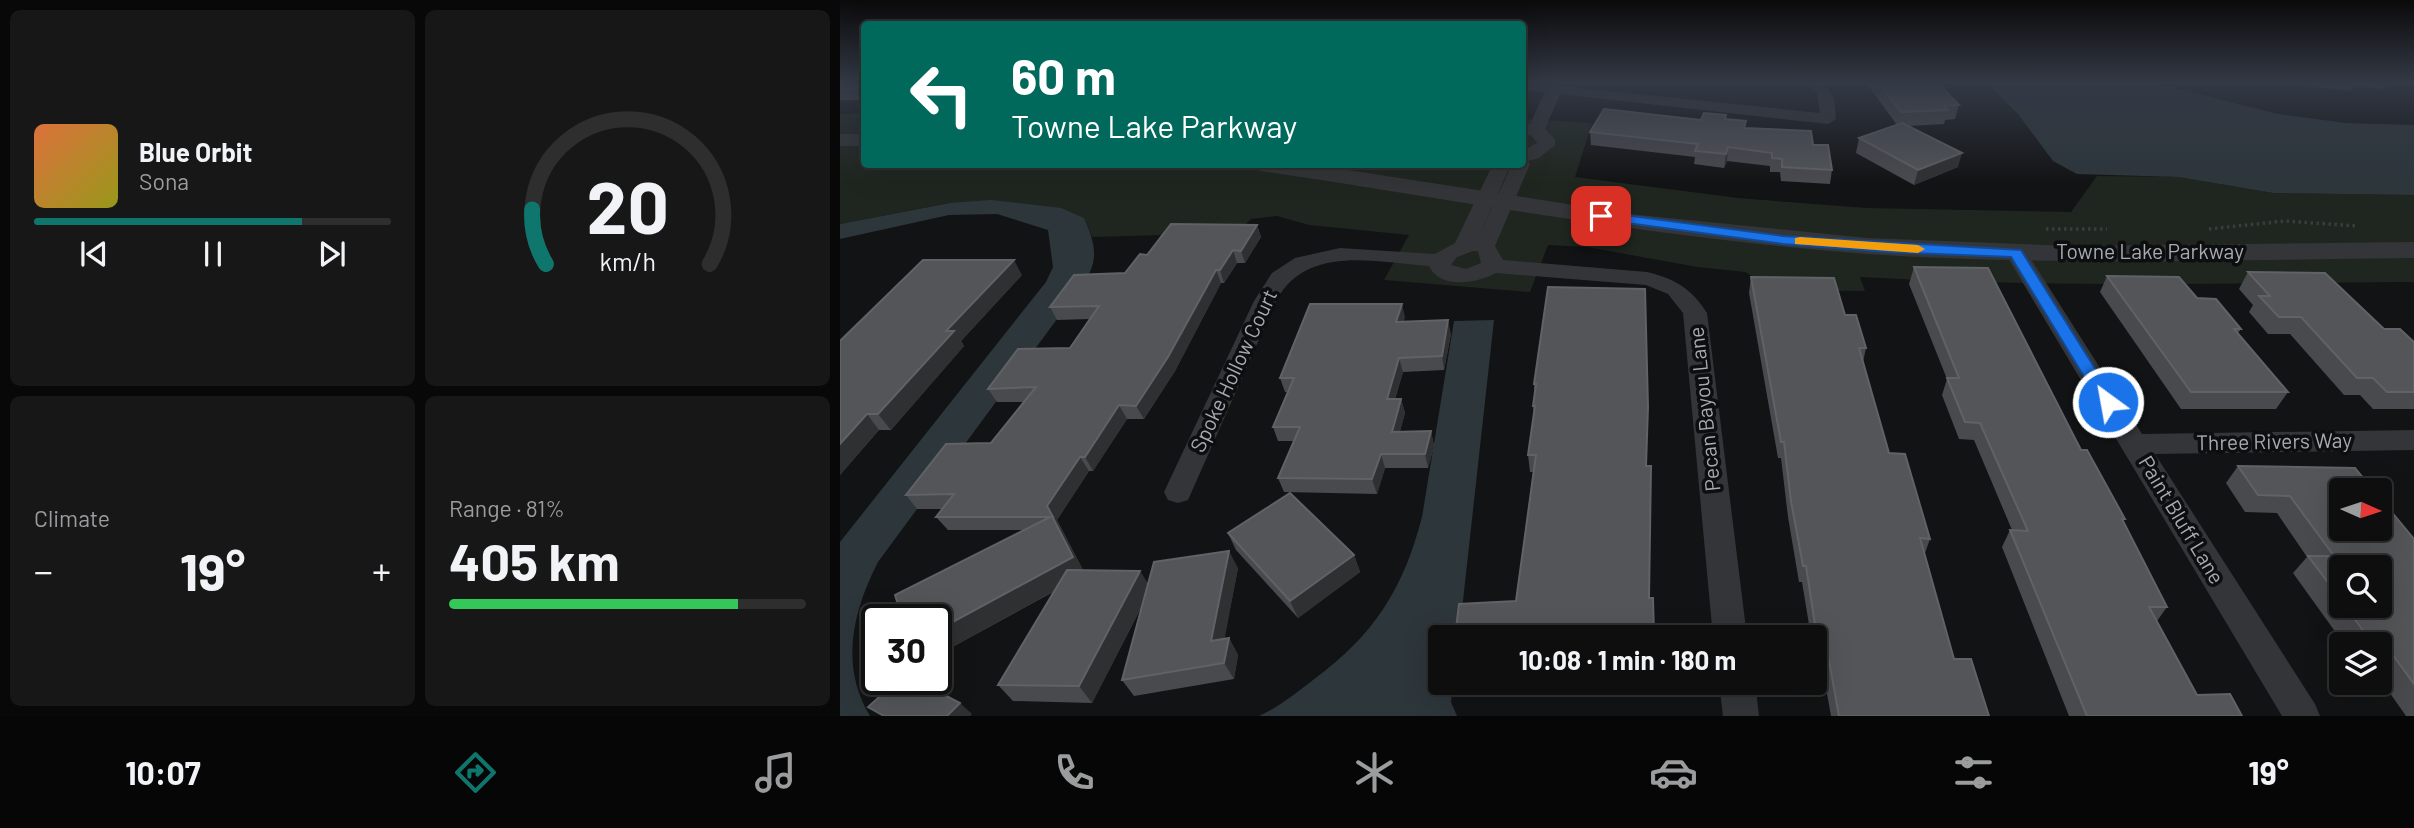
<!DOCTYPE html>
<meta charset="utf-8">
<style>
body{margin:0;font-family:Barlow,sans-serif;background:#171718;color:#f1f3f6;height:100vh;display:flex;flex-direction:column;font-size:26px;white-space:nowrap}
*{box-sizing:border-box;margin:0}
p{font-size:23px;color:#9b9c9e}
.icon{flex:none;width:38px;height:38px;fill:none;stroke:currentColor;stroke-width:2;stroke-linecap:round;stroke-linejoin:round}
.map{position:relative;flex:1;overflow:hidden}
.drawer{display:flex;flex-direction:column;gap:10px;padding:10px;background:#080808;width:840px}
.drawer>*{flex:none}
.hud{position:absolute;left:21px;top:21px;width:665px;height:147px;border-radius:7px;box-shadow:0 7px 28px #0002,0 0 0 2px #2e2e2f;background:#00695c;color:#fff;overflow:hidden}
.needle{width:46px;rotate:93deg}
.buttons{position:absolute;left:1489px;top:478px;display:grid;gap:14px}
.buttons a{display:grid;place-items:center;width:63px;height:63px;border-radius:7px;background:#0e0e0f;box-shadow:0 7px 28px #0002,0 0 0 2px #2e2e2f;font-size:35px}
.speed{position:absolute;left:21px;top:604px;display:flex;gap:14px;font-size:35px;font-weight:700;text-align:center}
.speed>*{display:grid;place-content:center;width:91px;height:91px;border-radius:50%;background:#0e0e0f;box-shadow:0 7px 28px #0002,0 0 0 2px #2e2e2f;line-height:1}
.speed .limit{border:4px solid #111;border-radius:10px;background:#fff;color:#111}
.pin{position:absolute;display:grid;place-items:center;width:60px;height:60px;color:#fff;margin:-30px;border-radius:14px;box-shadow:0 4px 10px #0006}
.me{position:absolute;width:77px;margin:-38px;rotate:328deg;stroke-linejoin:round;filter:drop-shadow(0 0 5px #0008)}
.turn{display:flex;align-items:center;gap:24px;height:147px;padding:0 35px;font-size:32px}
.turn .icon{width:91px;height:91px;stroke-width:2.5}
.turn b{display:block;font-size:49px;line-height:60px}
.big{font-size:52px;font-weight:700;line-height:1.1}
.drawer .widget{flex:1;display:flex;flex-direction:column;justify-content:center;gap:10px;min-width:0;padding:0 24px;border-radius:10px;background:#171718}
.drawer .dial{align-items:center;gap:0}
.dial svg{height:182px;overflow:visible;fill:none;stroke:#2e2e2f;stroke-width:7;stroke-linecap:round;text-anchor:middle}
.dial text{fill:#f1f3f6;stroke:none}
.song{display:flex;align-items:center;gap:21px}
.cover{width:84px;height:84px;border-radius:10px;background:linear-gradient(135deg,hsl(20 70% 55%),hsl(60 70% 35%))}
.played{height:7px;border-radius:4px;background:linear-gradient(90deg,#0f766e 75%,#2e2e2f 75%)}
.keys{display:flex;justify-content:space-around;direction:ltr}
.heat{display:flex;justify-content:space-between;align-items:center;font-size:38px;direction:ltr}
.charge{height:10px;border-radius:5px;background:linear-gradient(90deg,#34c759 81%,#2e2e2f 0)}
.drawer .tiles{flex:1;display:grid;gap:10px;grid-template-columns:repeat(2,1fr)}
.trip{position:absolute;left:588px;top:625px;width:399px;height:70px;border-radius:7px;background:#0e0e0f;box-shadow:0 7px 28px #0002,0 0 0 2px #2e2e2f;font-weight:700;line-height:70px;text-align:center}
.dock{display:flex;height:112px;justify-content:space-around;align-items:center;background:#060606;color:#9b9c9e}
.dock .icon{width:49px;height:49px}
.dock .selected{color:#0f766e}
.dock b{font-size:32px;color:#f1f3f6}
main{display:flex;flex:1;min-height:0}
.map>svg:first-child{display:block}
.green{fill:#1f261f}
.water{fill:#2d363b}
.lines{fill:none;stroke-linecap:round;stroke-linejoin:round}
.path{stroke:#3a3c3f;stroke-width:3.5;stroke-dasharray:2.5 3.5;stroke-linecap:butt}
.minor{fill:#343538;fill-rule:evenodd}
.tertiary{fill:#343538;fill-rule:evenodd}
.wall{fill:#494a4e;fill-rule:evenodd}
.shaded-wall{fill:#2f3032}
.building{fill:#535558;stroke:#606266;stroke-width:2}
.route{fill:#1a73e8;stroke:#114b97;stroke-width:2}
.slow{fill:#f59e0b}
.labels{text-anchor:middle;stroke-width:7;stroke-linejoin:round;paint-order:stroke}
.street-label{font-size:21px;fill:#a6abb2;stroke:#0d0e0f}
</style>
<main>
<section class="drawer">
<div class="tiles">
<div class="widget">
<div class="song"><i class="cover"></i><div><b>Blue Orbit</b><p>Sona</p></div></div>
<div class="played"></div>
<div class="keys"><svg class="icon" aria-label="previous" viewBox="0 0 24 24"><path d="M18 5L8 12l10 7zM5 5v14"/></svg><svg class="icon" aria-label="pause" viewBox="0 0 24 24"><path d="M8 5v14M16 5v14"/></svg><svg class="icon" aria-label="next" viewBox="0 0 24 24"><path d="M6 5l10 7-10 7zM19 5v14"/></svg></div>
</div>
<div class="widget dial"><svg viewBox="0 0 100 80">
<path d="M14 69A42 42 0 1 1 86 69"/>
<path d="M14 69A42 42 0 0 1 8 45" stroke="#0f766e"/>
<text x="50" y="56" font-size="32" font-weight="700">20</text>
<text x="50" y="72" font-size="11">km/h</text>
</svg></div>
<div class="widget"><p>Climate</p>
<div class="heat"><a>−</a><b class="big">19°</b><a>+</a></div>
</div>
<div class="widget"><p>Range · 81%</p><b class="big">405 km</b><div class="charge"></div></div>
</div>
</section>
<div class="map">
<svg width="1574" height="716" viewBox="0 0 1574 716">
<rect width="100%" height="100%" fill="#121314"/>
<path class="green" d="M24 113V164H682L683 119 752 123 735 177 898 198 1026 208 1231 212 1257 176 1338 177 1433 193 1574 195V282C1389 283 1205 288 1020 277L1025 291 923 290 919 280 905 272 857 267 747 247 708 245 690 292 544 280 569 235 469 225 437 216 411 219 397 233 252 237 244 218 110 203 0 224V114Z"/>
<g class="water">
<path d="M1145 82H1311L1438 114 1506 123 1574 125V195L1433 193 1338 177 1237 174 1213 161 1178 114Z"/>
<path d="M151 200 221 208 244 218C254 241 260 258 245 281L38 562C12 613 0 666 30 716H0V542L206 282 213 267 208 230 157 214 109 215 0 239V224L110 203Z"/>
<path d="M654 320 619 637H600V682L613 683 611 702 617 716H419C439 707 456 693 473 680 534 635 563 590 582 517L614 321Z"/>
</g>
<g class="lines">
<g class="path">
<path d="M1206 229H1267"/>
<path d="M1369 229 1445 221 1517 226"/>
</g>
<g class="minor">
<path d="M682 82 980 113 977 93 966 82H983L994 98 996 119 988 124 720 94 705 129 715 139V145L699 158 688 161 690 164 655 246 663 260 807 272C835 279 851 288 867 313L907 637H873L843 313 828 294 806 285 656 273C638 283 600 290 589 266 536 262 466 244 436 301L348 500 338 503 328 500 324 492 414 301 432 273 455 258 500 248 595 254 615 243 653 164H671L638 239 672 164H682V151L697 143 691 135 682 134V124H690L705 92 682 90ZM633 251H638L641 263 626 269 611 265 617 257Z"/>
<path d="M1176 247 1183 249 1187 253 1302 434 1574 430V450L1315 454 1475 704 1480 716H1442L1165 253 1169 249Z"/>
<path d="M879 682H915L919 716H883Z"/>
</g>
<g class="tertiary">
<rect x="0" y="134" width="24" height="12"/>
<path d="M410 164H469L799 215 1027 238 1232 246 1574 242V258C1392 260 1209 266 1027 254 823 239 622 201 421 171L413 169Z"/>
</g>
</g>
<g class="wall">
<path d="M0 82H24L21 100H0Z"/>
<path d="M1020 82H1101L1104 87V89L1119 105 1115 119 1105 120 1104 124 1068 126 1118 167 1074 185 1016 153 1019 138 1057 125 1027 84H1022Z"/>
<path d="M1453 82H1565L1544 89 1514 86 1512 91 1455 85Z"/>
<path d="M886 115V119L906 121 905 128 973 145 992 170 990 184 941 181 940 172H930V166L887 161 884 168 854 164 855 157 751 145 750 132 861 120Z"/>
<path d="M417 225 421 237 405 263H397L384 283H381L335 371 304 419H287L253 471H249L217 520 243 570 308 584 398 568 384 639 389 638 398 655 394 679 294 696 282 680 303 604 252 703 173 701 158 685 215 591 96 656 183 530H108L96 517 103 509H77L66 495 151 443 184 402H157L148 389 230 348 249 319 217 320 210 307 285 273 307 255Z"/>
<path d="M1074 267 1241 450 1285 519 1283 521 1327 607 1317 621 1357 695 1402 716H1229L1162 547 1170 530H1172L1134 440 1119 439 1102 395 1107 379 1069 284Z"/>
<path d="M1408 272 1574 342V409H1533L1520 395H1504L1450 334H1428L1409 312 1413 305 1399 289Z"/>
<path d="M182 275 121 341 124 346 51 430H39L0 475V341Z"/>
<path d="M1267 276 1357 298 1401 329 1398 333 1448 392 1436 409H1341L1260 292Z"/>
<path d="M911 277 1005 315 1026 348 1023 362 1049 453 1090 539 1085 553 1114 659 1149 716H991L981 660 975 659V637H971L962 582H959L948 517 941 458H938L909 293Z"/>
<path d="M708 287 806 466 809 598 814 637H615L676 601 693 472H690L688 455 694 414 693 406 695 395 694 384Z"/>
<path d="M565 317 563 322 611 334 604 370 563 372 555 399H561L565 413 560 431H591L594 446 588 468H545L537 494 444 492 438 478 454 441H438L433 427 447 392H445L440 378Z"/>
<path d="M1398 466 1574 539V716H1566L1540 679V644H1504L1453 573 1467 557 1437 513 1405 512 1386 483ZM1502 567 1540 606H1502Z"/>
<path d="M388 533 514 555 520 572 458 618 396 550Z"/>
<path d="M703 682H814V684Z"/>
</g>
<g class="shaded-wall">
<path d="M1548 82H1565L1544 89Z"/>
<path d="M24 83V98L21 100 15 89Z"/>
<path d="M888 147 887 161 884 168 886 154Z"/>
<path d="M1122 153 1118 167 1074 185 1078 170Z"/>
<path d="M417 225 421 237 405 263 401 251Z"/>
<path d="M393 250 397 263 384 283 380 270Z"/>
<path d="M174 260 182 275 121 341 124 346 51 430 38 414 106 331Z"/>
<path d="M376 270 381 283 335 371 304 419 296 406Z"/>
<path d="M562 304 565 317 559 336 556 322Z"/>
<path d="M608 320 611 334 604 370 602 356Z"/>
<path d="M559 358 563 372 550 413 547 399Z"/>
<path d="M561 399 565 413 556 446 552 432Z"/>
<path d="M279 405 287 419 253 471 245 457Z"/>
<path d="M27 414 39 430 0 475V444Z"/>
<path d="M591 431 594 446 588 468 585 454Z"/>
<path d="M541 454 545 468 537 494 532 479Z"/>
<path d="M240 457 249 471 217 520 222 531 213 517 207 506Z"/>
<path d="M212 516 224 533 245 574 96 656V631Z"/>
<path d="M389 551 398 568 381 658 371 641Z"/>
<path d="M514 555 520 572 458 618 450 601Z"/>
<path d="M300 571 311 588 252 703 239 686Z"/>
<path d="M389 638 398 655 394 679 384 663Z"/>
<path d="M120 703 132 714 130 716H107Z"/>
</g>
<g class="building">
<path d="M0 82H24V83L15 89H0Z"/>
<path d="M1038 82H1101L1104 87H1102L1119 105 1104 106 1108 110 1061 112Z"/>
<path d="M764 109 861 120 864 113 886 115 885 119 906 121 904 128 971 131 973 145H988L992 170 942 167V159L932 158V153L888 147 886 154 855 151 858 144 750 132Z"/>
<path d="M1062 123 1122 153 1078 170 1019 138Z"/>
<path d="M331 224 417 225 401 251 393 250 380 270H376L328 357 296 406 279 405 245 457H240L207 506 213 517H96L114 494 66 495 106 444 151 443 196 387 148 389 178 349 230 348 259 306 210 307 234 275 285 273 300 254 307 255Z"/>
<path d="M83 260H174L106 331H114L38 414H27L0 444V341Z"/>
<path d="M1074 267 1148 268 1241 450H1247L1285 519H1282L1327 607H1309L1357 695 1390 694 1402 716H1247L1170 530 1188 531 1140 423 1125 422 1107 378H1119Z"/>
<path d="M1408 272 1485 273 1544 329H1560L1574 342V392H1547L1533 378H1517L1461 317H1439L1419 296H1430Z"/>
<path d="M1267 276 1339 277 1357 298 1376 299 1401 329H1394L1448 392H1351Z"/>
<path d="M911 277 994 278 1005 315H1016L1026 348H1019L1049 453 1065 454 1090 539 1080 538 1114 659H1131L1149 716H999L986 644H978L966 566H963L951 501 944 442H941Z"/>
<path d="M708 287 805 289 808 407 806 466H811L809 598H813L814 637H684L685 634 615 637 619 604 676 601 696 455H688L695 406H693L696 384H694Z"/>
<path d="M470 304H562L556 322 608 320 602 356 559 358 547 399H561L552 432 591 431 585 454H541L532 479 438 478 460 427H433L454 378H440Z"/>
<path d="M1398 466 1515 468 1533 490H1502V528H1540V498L1574 539V684L1545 644H1533L1505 606H1540V567H1502V601L1468 556H1494L1450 496 1418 495Z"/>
<path d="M450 493 514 555 450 601 388 533Z"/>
<path d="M212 516 233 557 96 631V620H63L55 595Z"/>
<path d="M389 551 371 641 389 638 384 663 282 680 314 562Z"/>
<path d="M227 570 300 571 239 686 158 685Z"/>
<path d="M59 679H74L120 703 107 716H44L28 707Z"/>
</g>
<linearGradient id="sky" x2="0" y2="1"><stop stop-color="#0a0a0b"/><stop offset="0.45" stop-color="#333945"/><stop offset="1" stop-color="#333945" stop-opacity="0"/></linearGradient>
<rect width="1574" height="183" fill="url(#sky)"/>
<path class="route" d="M761 212 943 236 1181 250 1276 402 1274 406H1262L1171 257 1048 252 943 244 757 219 755 216Z"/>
<path class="slow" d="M960 237 1078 245 1085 249 1078 253 955 244V238Z"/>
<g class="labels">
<g class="street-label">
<text x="1310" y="259">Towne Lake Parkway</text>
<text transform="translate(394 371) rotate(-65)" y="7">Spoke Hollow Court</text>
<text transform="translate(865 409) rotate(-96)" y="7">Pecan Bayou Lane</text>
<text transform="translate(1434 442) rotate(-1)" y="7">Three Rivers Way</text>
<text transform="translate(1341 520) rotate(59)" y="7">Paint Bluff Lane</text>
</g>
</g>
</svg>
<div class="buttons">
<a><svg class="needle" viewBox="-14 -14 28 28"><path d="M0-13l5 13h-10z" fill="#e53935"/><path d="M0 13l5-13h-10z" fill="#9b9c9e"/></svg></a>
<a><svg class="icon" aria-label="search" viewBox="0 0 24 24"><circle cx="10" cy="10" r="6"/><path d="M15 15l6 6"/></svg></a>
<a><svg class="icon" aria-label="layers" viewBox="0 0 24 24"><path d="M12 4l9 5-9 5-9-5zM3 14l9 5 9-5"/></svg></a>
</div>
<div class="speed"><div class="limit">30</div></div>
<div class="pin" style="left:761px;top:216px;background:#d93025"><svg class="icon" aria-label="arrive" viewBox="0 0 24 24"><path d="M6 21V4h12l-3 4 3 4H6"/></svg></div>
<svg class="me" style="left:1268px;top:402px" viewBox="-20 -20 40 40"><circle r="17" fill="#1a73e8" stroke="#fff" stroke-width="3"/><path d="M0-11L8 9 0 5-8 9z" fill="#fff"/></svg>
<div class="trip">10:08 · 1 min · 180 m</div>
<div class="hud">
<div class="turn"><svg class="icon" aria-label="left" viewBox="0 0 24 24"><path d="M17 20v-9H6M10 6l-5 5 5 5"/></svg><div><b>60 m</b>Towne Lake Parkway</div></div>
</div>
</div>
</main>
<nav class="dock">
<b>10:07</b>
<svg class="icon selected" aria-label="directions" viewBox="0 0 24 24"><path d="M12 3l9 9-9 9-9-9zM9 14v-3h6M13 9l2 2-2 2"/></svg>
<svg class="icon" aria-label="music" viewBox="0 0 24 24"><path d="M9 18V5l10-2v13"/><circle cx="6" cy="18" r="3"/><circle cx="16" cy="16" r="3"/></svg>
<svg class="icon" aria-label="phone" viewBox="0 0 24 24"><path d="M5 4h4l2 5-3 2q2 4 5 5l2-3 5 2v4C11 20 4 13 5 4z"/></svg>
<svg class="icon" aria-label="climate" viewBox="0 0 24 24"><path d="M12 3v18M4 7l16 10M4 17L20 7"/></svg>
<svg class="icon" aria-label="car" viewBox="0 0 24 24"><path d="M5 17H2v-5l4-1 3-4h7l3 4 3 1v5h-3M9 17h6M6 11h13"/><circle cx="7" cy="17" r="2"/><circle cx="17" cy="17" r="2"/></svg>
<svg class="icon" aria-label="filters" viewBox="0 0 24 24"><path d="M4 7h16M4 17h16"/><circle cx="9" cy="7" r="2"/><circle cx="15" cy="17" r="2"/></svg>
<b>19°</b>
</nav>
